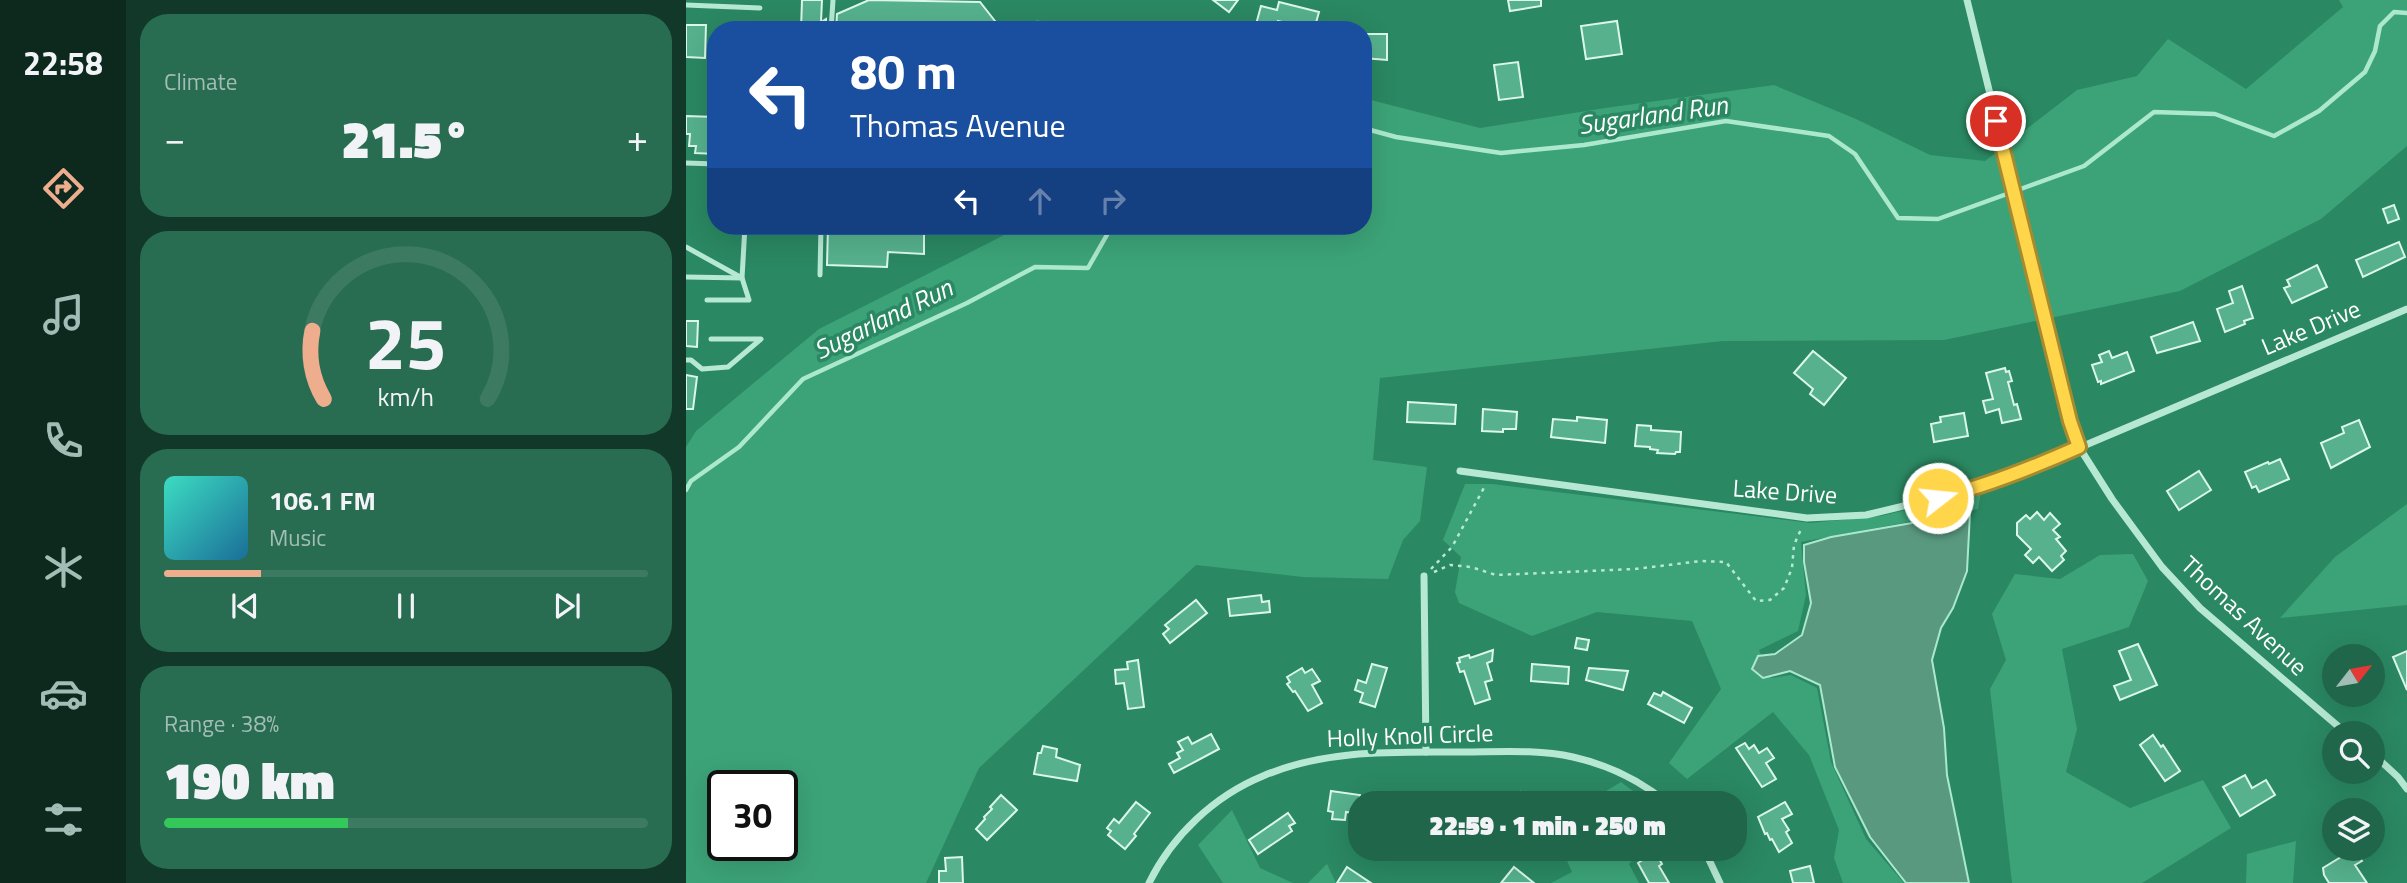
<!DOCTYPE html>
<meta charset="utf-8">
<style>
body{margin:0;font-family:"Titillium Web",sans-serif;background:#286c51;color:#f1f3f6;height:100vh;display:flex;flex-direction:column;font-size:26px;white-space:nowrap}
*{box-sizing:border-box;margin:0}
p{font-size:23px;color:#a2bdb5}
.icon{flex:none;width:38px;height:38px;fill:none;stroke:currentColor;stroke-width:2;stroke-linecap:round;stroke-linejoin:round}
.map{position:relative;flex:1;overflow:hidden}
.side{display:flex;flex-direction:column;gap:14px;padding:14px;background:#123829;width:560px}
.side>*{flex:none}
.banner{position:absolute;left:21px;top:21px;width:665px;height:214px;border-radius:28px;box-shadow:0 7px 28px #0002;background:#1a4fa0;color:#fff;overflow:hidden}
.needle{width:46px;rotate:59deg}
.buttons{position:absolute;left:1636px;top:644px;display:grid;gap:14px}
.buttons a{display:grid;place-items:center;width:63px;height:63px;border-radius:50%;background:#20664a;box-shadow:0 7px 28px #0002;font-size:35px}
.speed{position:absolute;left:21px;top:770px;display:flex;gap:14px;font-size:35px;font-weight:700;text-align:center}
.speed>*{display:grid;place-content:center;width:91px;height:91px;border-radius:50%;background:#20664a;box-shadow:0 7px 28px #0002;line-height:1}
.speed .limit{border:4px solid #111;border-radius:10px;background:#fff;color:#111}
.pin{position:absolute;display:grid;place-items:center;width:60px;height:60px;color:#fff;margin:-30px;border:4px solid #fff;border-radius:50%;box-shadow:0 2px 7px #0007}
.me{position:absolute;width:77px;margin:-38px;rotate:74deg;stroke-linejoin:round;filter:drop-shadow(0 0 5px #0008)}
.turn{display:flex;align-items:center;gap:24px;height:147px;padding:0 28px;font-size:32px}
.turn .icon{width:91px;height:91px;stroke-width:2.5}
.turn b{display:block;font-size:49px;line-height:60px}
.lanes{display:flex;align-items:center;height:66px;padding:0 28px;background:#0003;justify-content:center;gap:35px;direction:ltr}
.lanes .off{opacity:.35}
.big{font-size:52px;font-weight:800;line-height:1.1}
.side .widget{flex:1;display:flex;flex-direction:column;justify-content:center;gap:10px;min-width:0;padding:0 24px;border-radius:28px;background:#286c51}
.side .dial{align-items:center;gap:0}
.dial svg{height:182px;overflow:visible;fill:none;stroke:#3d7a62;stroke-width:7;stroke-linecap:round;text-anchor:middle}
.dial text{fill:#f1f3f6;stroke:none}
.song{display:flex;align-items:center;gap:21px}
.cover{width:84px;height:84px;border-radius:10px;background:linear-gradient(135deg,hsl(170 70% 55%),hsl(200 70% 35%))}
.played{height:7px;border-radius:4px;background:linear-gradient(90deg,#eead8d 20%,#3d7a62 20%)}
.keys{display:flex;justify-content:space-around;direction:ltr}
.heat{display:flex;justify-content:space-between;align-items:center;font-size:38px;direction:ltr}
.charge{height:10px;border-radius:5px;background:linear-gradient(90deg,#34c759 38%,#3d7a62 0)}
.trip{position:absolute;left:662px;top:791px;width:399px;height:70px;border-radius:28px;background:#20664a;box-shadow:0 7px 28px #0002;font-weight:800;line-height:70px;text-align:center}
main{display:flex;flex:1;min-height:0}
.tabs{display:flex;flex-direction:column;width:126px;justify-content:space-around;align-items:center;background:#0d291e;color:#a2bdb5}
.tabs .icon{width:49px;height:49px}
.tabs .current{color:#eead8d}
.tabs b{font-size:32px;color:#f1f3f6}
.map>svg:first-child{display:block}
.green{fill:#3ca378;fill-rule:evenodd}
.water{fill:#599980;stroke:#ace8ce;stroke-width:2}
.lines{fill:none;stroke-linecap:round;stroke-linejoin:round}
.stream{stroke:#ace8ce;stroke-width:4.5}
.building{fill:#56b18c;stroke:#dbf7eb;stroke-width:2}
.path{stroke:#b7e8d4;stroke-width:2.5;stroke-dasharray:3.5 5;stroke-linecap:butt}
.lane{stroke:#b7e8d4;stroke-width:5}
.street{stroke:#b7e8d4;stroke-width:7}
.route-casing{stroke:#a68a30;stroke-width:18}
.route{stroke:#ffd54a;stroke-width:12}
.labels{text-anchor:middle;stroke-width:7;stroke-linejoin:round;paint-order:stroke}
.street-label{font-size:24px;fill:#fff;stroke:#2a8862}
.water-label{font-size:26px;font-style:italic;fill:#fff;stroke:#2a8862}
</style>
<main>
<nav class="tabs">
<b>22:58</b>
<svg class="icon current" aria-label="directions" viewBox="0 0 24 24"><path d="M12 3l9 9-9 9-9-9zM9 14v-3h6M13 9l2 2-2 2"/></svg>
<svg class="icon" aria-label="music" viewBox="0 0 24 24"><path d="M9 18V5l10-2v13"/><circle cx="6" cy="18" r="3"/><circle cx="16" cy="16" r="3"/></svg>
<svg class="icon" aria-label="phone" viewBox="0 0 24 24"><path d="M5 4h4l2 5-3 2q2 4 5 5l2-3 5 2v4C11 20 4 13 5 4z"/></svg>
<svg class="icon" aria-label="climate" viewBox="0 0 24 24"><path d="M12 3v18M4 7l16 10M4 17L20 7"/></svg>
<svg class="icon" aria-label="car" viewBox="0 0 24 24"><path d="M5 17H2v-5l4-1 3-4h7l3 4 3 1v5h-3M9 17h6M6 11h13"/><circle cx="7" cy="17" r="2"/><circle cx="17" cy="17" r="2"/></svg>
<svg class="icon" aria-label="filters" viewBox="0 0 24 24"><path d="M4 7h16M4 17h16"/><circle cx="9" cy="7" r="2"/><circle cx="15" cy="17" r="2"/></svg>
</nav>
<section class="side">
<div class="widget"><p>Climate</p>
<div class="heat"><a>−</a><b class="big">21.5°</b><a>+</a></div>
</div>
<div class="widget dial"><svg viewBox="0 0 100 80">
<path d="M14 69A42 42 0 1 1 86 69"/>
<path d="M14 69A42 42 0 0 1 9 39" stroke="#eead8d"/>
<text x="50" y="56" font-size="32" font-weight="700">25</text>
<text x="50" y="72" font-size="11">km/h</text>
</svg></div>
<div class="widget">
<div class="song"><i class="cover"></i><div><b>106.1 FM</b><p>Music</p></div></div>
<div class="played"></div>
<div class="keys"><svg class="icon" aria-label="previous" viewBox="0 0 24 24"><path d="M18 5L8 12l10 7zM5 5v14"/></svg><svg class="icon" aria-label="pause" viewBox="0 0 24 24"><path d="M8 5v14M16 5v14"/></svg><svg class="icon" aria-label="next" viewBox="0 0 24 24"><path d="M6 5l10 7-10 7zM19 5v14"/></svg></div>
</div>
<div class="widget"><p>Range · 38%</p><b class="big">190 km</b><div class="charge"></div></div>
</section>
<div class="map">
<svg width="1721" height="883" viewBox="0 0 1721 883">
<rect width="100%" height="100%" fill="#2a8862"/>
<g class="green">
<path d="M1653 0H1721V146L1635 219 1494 291 1258 340 1037 341 694 378 687 460 741 467 734 521 717 540 702 579 617 577 510 565 293 768 240 883H0V447L10 431 133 329 336 226H677V98L794 128 919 108 1088 85 1170 119 1244 155 1299 161 1391 90 1451 76 1482 39 1560 89 1657 7ZM37 786H96V845H37Z"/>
<path d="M350 20 408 30H350Z"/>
<path d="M779 484H806L1124 523 1195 516 1295 492 1292 509 1115 542 1120 595 1112 631 1073 650 1085 678 1105 675 1131 688 1145 762 1180 839 1218 883H1157L1148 858 1153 830 1123 755 1087 712 1001 779 983 763 1035 689 1006 621 911 612 846 636 773 603 769 592 775 557 757 540Z"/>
<path d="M1721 504V605L1594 618 1649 557Z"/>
<path d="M1447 554 1462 581 1443 627 1376 649 1391 729 1380 772 1444 808 1517 780 1545 828 1456 883H1326L1304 689 1320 660 1306 614 1329 574 1374 579 1414 555Z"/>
<path d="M935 782 963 803H932L933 801 920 791Z"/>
<path d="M546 810 574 868 607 883H537L512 845Z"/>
<path d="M1610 841 1607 883H1560L1561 854Z"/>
<path d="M876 849H956L943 864 953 883H865L886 872Z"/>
<path d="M641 864 650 883H622Z"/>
</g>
<path class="water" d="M1284 513 1281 571 1267 608 1255 628 1246 660 1258 728 1261 775 1283 883H1220L1184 837 1149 767 1134 685 1104 671 1077 678 1066 669 1072 656 1089 654 1116 635 1125 603 1118 562V545L1145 537Z"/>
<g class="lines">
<g class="stream">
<path d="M677 128 710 137 815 153 898 145 1040 121 1143 136 1169 154 1212 218 1252 219 1398 166 1468 112 1529 114 1588 136 1633 111 1679 72 1689 51 1694 26 1708 12 1721 13"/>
<path d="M0 490 5 481 53 447 117 379 281 303 349 267 402 268 426 226"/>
</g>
</g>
<g class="building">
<path d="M116 0H136L135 22 140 19V30H115Z"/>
<path d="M183 0 294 2 309 21V30H150L151 14Z"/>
<path d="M527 0H552L543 12Z"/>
<path d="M822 0H855V6L824 11Z"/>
<path d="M593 2 633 12 628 30 592 21 589 30 569 28 575 6 591 10Z"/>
<path d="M931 21 936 54 900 59 895 26Z"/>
<path d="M0 25H20L19 58 0 57Z"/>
<path d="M681 34H701V60L677 58V39L681 40Z"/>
<path d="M832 62 837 97 813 100 808 65Z"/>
<path d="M0 116 30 117V154L9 153 10 146H3L4 134H0Z"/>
<path d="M1708 205 1713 219 1702 223 1697 209Z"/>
<path d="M142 226H238V254L202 252 201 267 141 265Z"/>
<path d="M1713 242 1719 257 1677 277 1670 260Z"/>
<path d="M1631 265 1641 287 1606 303 1598 288 1604 286 1601 280Z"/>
<path d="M1556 286 1567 318 1558 321 1559 324 1539 332 1531 309 1547 303 1543 291Z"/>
<path d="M0 321H12L11 347 0 346Z"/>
<path d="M1507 322 1514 341 1471 353 1465 337Z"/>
<path d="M1127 351 1160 378 1138 405 1124 394 1127 389 1108 373Z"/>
<path d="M1423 351 1426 358 1441 352 1448 371 1415 384V381L1412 382 1406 365 1416 362 1413 355Z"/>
<path d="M1319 368 1320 372 1323 371 1326 381 1322 382 1328 405 1331 404 1335 419 1316 423 1313 409 1300 413 1297 401 1307 399 1300 373Z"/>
<path d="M0 375 11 377 7 409H0Z"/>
<path d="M722 402 770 405 769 424 721 422Z"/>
<path d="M797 409 831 412 830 429H817V432L796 431Z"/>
<path d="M1278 413 1282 436 1248 442 1245 424 1255 422 1254 417Z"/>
<path d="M891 417 921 420 919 443 865 437 867 419 891 421Z"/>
<path d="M1673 420 1684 447 1645 468 1635 443 1658 433 1656 427Z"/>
<path d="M951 425 965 426V430L995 432 994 452H990L989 454 971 453 972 450 964 449V447L949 446Z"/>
<path d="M1594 459 1603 479 1573 492 1570 486 1566 488 1559 472 1582 462 1583 464Z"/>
<path d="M1513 471 1525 490 1493 510 1481 491Z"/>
<path d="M1351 512 1358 520 1364 513 1374 524 1367 530 1374 537 1370 539 1380 551 1375 556 1378 560 1366 571 1353 557 1347 563 1339 555 1345 549 1331 535V523L1340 515 1344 519Z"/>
<path d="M575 595 576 602 583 601 584 612 544 616 542 599Z"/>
<path d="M510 600 521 613 484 643 477 634 483 629 479 625Z"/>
<path d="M891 638 903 640 901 650 889 648Z"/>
<path d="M1452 644 1471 685 1434 700 1428 686 1445 680 1433 651Z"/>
<path d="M807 650 806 661 801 663 806 680 799 682 804 699 789 704 778 671 774 672 771 663 774 662 773 658 783 655 784 658Z"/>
<path d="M1721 651V690L1707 657Z"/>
<path d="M452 660 458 707 442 709 438 683 430 684 429 670 442 669 441 662Z"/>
<path d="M686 664 701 668 689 707 674 702 677 693 669 690 672 680 680 683Z"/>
<path d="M846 664 883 667 882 684 845 681Z"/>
<path d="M616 668 619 673 626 669 634 681 626 685 636 703 622 711 609 691 607 692 601 684 604 682 601 677Z"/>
<path d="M903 668 942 671 937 690 900 680Z"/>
<path d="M977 692 1006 708 998 723 962 704 968 693 975 696Z"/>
<path d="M525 734 533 749 488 773 483 764 494 758 491 753 497 750 492 742 502 737 506 744Z"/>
<path d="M1467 735 1475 747 1477 745 1494 771 1479 781 1454 745Z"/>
<path d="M1059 743 1063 749 1068 745 1073 753 1081 748 1088 758 1080 763 1090 779 1076 787 1050 748Z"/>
<path d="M357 746 371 749 370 757 394 765 391 781 348 774 352 753H355Z"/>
<path d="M1559 775 1566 788 1580 780 1589 795 1554 816 1537 787Z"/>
<path d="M645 791 674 795V814L660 812 659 820 646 819 647 812 642 811Z"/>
<path d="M834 792 836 803H805L804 799Z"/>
<path d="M315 795 331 810 301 840 290 829 299 819 298 817 306 809 304 807Z"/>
<path d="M450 802 464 813 448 834 450 836 439 849 422 835 425 831 421 828 428 819 433 823Z"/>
<path d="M1099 802 1106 814 1096 819 1103 830 1100 832 1106 843 1093 852 1086 839 1084 840 1081 833 1079 834 1072 817Z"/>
<path d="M602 813 609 823 603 826 606 831 572 854 563 840Z"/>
<path d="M1668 849 1676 861 1669 865 1681 883H1643L1638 875 1637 868Z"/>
<path d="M969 852 976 864 973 866 983 883H963L952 863Z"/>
<path d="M276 857 277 883H253V871H260L259 858Z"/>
<path d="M1124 866 1128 883H1107L1104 871Z"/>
<path d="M661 867 685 883H651Z"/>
<path d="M828 867 848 883H815Z"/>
</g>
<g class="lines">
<g class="path">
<path d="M745 569 766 547 800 484"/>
<path d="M748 572 764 565 785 567 810 575 949 569 1015 561 1040 562 1070 601 1084 600 1098 588 1106 568 1108 545 1116 527"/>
</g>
<g class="lane">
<path d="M0 5 74 8"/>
<path d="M145 30 147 0"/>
<path d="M0 163 30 164"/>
<path d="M0 247 56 278 59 226"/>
<path d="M134 275 135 226"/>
<path d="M0 277 56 278 63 300H21"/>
<path d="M0 360H5L16 369 42 367 75 339H25"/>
</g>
<g class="street">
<path d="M1281 0 1384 421 1393 447 1426 499 1476 567 1514 608 1660 733"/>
<path d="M774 471 1121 518 1180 515 1276 492 1350 466 1721 309"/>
<path d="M738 576 740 752"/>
<path d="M1687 754 1712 777 1721 789"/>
<path d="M1018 849 1034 883"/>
<path d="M463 883C486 836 528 796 577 776 640 749 708 752 776 752 812 752 851 749 887 757 922 765 954 780 981 803"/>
</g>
</g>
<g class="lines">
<defs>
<path id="route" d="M1252 498C1301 486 1348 467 1393 447L1384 421 1310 121"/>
</defs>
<use href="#route" class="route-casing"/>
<use href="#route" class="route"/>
</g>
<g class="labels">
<g class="street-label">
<text transform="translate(1625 328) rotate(-23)" y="8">Lake Drive</text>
<text transform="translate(1099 492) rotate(4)" y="8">Lake Drive</text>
<text transform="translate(1558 616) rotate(43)" y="8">Thomas Avenue</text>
<text transform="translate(724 736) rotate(-2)" y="8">Holly Knoll Circle</text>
</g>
<g class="water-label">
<text transform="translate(967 115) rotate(-8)" y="9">Sugarland Run</text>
<text transform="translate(197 319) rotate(-26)" y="9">Sugarland Run</text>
</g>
</g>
</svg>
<div class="buttons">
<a><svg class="needle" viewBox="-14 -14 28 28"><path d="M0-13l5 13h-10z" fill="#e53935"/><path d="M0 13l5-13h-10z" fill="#a2bdb5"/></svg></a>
<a><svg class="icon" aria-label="search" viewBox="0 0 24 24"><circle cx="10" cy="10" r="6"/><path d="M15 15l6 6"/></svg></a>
<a><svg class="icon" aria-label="layers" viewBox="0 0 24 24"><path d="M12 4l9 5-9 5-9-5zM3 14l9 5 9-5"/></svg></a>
</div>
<div class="speed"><div class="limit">30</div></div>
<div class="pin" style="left:1310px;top:121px;background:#d93025"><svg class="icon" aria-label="arrive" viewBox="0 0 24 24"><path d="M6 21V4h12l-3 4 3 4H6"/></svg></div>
<svg class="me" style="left:1252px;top:498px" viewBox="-20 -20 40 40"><circle r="17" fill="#ffd54a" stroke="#fff" stroke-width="3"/><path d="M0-11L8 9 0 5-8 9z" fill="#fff"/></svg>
<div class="trip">22:59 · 1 min · 250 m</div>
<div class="banner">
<div class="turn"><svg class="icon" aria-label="left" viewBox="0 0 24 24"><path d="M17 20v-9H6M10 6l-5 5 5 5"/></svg><div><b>80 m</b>Thomas Avenue</div></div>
<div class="lanes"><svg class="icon" aria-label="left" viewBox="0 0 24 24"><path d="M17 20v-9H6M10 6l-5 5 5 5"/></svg><svg class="icon off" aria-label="ahead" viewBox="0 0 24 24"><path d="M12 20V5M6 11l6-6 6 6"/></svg><svg class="icon off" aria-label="right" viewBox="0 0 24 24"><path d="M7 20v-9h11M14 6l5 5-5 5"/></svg></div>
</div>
</div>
</main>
